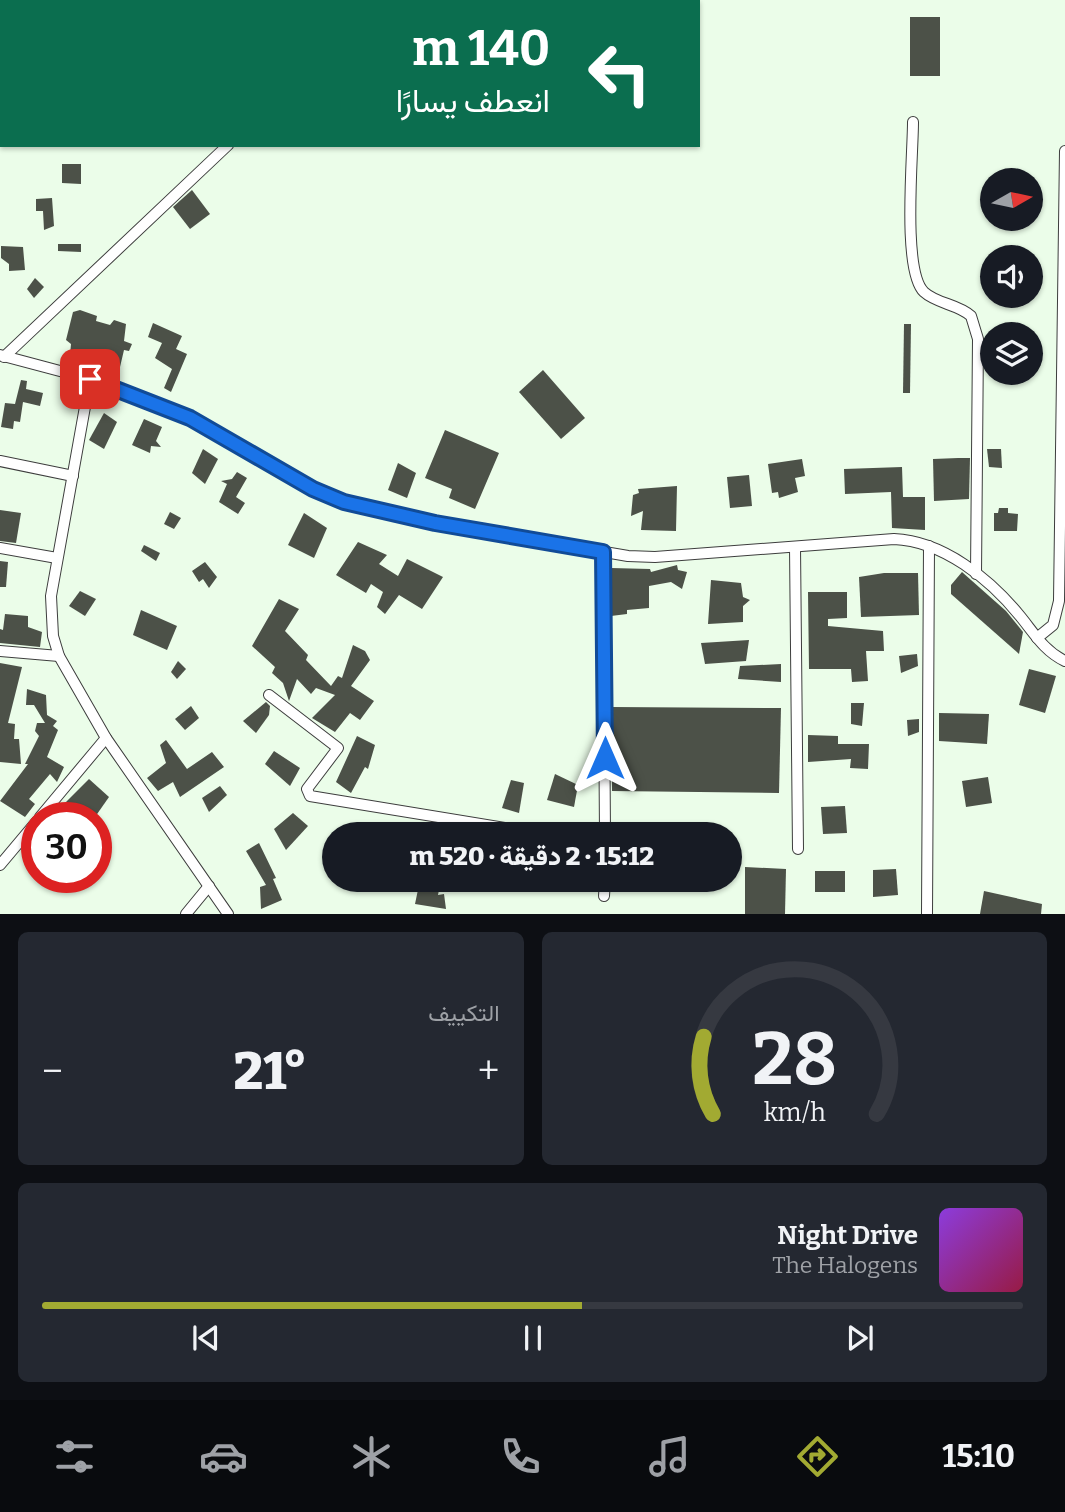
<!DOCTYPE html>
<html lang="ar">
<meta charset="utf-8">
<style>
body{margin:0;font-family:Bitter,Vazirmatn,serif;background:#242831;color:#f1f3f6;direction:rtl;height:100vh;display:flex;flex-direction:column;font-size:26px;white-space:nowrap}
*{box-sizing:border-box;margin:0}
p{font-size:23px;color:#9ea1a6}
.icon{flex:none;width:38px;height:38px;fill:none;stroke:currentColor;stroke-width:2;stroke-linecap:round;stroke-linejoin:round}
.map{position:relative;height:914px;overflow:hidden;direction:ltr}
.details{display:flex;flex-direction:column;gap:18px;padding:18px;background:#0d0f14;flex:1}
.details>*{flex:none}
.guide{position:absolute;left:0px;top:0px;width:700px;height:147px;box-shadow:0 2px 5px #0004;direction:rtl;background:#0b6e4f;color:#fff;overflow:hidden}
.needle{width:46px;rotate:81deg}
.fabs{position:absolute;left:980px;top:168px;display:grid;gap:14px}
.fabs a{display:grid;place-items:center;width:63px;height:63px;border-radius:50%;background:#171b24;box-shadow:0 2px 5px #0004;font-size:35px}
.speed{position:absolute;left:21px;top:802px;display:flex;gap:14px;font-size:35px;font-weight:700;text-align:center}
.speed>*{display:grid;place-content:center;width:91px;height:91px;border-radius:50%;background:#171b24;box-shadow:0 2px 5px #0004;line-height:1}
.speed .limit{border:10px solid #d22;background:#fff;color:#111}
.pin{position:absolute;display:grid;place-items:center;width:60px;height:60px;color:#fff;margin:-30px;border-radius:14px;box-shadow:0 4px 10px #0006}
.me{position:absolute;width:77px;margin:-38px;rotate:0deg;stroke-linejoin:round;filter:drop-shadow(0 0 5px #0008)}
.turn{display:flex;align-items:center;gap:24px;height:147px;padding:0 35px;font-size:32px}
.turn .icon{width:91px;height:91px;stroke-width:2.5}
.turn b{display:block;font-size:49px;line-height:60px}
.big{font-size:52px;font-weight:800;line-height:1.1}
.details .widget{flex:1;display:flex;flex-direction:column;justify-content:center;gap:10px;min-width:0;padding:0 24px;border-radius:10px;background:#242831}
.details .dial{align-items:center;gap:0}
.dial svg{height:182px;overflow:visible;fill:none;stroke:#363941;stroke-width:7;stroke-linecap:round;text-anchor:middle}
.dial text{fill:#f1f3f6;stroke:none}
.song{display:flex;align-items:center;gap:21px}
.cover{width:84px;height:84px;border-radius:10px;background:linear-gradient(135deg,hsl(270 70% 55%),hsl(340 70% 35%))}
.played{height:7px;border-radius:4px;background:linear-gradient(90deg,#a2aa32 55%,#363941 55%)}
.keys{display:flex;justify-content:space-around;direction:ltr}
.heat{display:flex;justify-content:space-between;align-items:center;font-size:38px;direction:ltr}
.details .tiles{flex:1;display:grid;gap:18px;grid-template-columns:1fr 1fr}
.widget:last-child{grid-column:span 2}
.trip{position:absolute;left:322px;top:822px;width:420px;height:70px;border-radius:35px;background:#171b24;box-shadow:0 2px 5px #0004;font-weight:800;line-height:70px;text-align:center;direction:rtl}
.tabs{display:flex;height:112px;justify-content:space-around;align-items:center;background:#090b0e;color:#9ea1a6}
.tabs .icon{width:49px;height:49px}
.tabs .on{color:#a2aa32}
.tabs b{font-size:32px;color:#f1f3f6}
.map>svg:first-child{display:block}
.building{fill:#4c5148}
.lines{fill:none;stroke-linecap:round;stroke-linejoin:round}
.minor-casing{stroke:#3d3d3d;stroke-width:12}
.minor{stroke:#fff;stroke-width:10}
.route-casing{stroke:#114b97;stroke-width:18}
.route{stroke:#1a73e8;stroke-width:12}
</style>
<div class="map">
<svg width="1065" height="914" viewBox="0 0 1065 914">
<rect width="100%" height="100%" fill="#ebfde9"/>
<g class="building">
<rect x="910" y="17" width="30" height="59"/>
<path d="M62 164H81V184L62 183Z"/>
<path d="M192 190 210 214 190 229 173 207Z"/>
<path d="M52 198 54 226 44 230 43 211H36V199Z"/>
<path d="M58 244H81V252L58 251Z"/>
<path d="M1 246 23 247 25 270 9 271V264L1 258Z"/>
<path d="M35 278 44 287 34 298 27 289Z"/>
<path d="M80 310 97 316 96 321 110 325 114 320 126 324 124 341 132 344 129 351 124 350 120 367 70 355 71 344 66 340 73 312Z"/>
<path d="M153 323 182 336 176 349 187 354 171 392 164 388 172 369 155 358 162 343 148 337Z"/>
<path d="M904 324H911L910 393H903Z"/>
<path d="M543 370 585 418 561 439 519 392Z"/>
<path d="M21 380 27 381 26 389 43 393 40 406 23 402 20 422 14 421 13 429 1 427 5 403 15 404Z"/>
<path d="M104 413 117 422 104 449 89 440Z"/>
<path d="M144 419 162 427 156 441 161 447 151 446 150 453 132 445Z"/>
<path d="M445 430 499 453 475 509 449 498 452 489 425 478Z"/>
<path d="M203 449 218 459 205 484 192 473Z"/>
<path d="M987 449H1001L1002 468 989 467Z"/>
<path d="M958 458H970L969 499 934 501 933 459Z"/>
<path d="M802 459 805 476 795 478 798 492 779 498 778 492 772 493 768 464Z"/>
<path d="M398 463 416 473 407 498 388 490Z"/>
<path d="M902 467 903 497H925V530L892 528 891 492 845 494 844 469Z"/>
<path d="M237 472 247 478 236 497 245 503 238 514 219 502 227 484 221 481 232 479Z"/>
<path d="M749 475 752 506 730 508 727 477Z"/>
<path d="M677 486 676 531 641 530 643 511 631 516 633 495 639 493 638 489Z"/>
<path d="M999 508H1008V513L1018 514 1017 531H994V513H998Z"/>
<path d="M0 510 21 513 16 543 0 541Z"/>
<path d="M170 512 181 518 174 529 164 524Z"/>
<path d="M304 513 327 528 314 558 288 545Z"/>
<path d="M358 542 387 555 379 564 398 576 407 559 443 577 422 609 399 595 385 614 377 607 383 592 371 584 366 593 336 575Z"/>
<path d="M144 545 160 553 156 561 141 551Z"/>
<path d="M0 561 8 562 6 587H0Z"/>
<path d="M205 562 217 577 209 588 203 579 199 582 192 571Z"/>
<path d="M677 565 678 570 687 572 682 589 671 582 649 586V608L627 610V614L611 616V568L650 569 651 572Z"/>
<path d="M962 572 1006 611 1023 632 1019 654 951 594V585Z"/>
<path d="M884 573H918L919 615 861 617 859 577Z"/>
<path d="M711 580 741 583 743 597 750 600 743 606V622L708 624Z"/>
<path d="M80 591 96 599 85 616 69 606Z"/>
<path d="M808 592H847V618L828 619V626L883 631 884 651H866L868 681 852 682 851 669H809Z"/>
<path d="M279 599 299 609 285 631 308 655 306 660 331 686 338 676 342 678 353 645 365 651 370 660 351 686 374 701 360 720 350 713 335 732 312 718 335 695 316 688 311 694 297 679 289 701 283 683 272 673 275 667 252 646Z"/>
<path d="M141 610 177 626 167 650 133 635Z"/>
<path d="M5 614 28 616V627L42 632 40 647 0 643V629L3 630Z"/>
<path d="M749 640 746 661 705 664 701 643Z"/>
<path d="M917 654 918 666 901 673 899 656Z"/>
<path d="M178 661 186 669 177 679 171 672Z"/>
<path d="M0 663 22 667 8 723 15 724 14 739H19L21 764 0 762Z"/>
<path d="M781 664V682L738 679 740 666Z"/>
<path d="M1029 669 1056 676 1045 713 1019 705Z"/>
<path d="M27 689 46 695 47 715 57 721 53 726 58 730 47 757 64 767 57 782 50 774 29 799 35 804 25 817 0 801 28 764H25L39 736 35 731 37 723H45L34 705H26Z"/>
<path d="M266 702 270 706 269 715 256 733 243 721Z"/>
<path d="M851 703H864L862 726 851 724Z"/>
<path d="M191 706 199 718 185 730 175 719Z"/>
<path d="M612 707 781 708 779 793 612 791Z"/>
<path d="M939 713 989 714 987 744 939 741Z"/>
<path d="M919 719V732L908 736 907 720Z"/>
<path d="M808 735 838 736V744H869L868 769 850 768 851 759 808 762Z"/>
<path d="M357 736 375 745 368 769 365 767 351 793 336 782Z"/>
<path d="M166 740 187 769 212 752 224 767 180 797 173 782 158 791 147 778 166 763 160 745Z"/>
<path d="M274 751 300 768 290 786 265 764Z"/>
<path d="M555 774 578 785 574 807 547 800Z"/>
<path d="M988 777 992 803 966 807 962 781Z"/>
<path d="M89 779 109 797 95 817H76L63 805Z"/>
<path d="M511 780 524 783 519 813 502 808Z"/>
<path d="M220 786 227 795 209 812 202 798Z"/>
<path d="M845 806 847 833 823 834 821 807Z"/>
<path d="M293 813 308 826 286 850 274 829Z"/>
<path d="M259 843 276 878 273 879 282 900 261 909 260 887 266 885 246 851Z"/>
<path d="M745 867 786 869 785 914H745Z"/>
<path d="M896 869 898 895 873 897V870Z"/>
<rect x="815" y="871" width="30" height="21"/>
<path d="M420 880H441L438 895 444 894 446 909 415 904Z"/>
<path d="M984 891 1042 904 1041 914H980Z"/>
</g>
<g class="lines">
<defs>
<g id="minor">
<path d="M417 0V2"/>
<path d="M913 122C913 156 902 271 924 292 937 304 958 304 971 316L978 339 976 574"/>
<path d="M0 355 90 379 153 402 190 418 313 489 344 502 435 523 628 556 655 557 894 539C943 541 990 579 1020 616 1034 633 1044 651 1065 661"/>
<path d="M4 357 228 145"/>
<path d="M90 379 51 596 53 636 59 656 106 738 228 914"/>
<path d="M0 461 73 476"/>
<path d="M795 547 798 849"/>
<path d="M0 548 57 558"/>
<path d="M603 552 605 835"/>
<path d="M1037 638 1053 625 1059 601 1065 151"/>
<path d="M0 651 59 656"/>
<path d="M269 695 338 748 307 789 310 796 548 835"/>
<path d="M40 817 106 738"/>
<path d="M0 865 37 821"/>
<path d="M604 896 605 880"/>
<path d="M186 914 209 886"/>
<path d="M927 914 929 546"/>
</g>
</defs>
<use href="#minor" class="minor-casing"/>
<use href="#minor" class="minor"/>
</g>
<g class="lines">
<defs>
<path id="route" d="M90 379 190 418 313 489 344 502 435 523 603 552 605 758"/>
</defs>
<use href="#route" class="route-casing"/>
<use href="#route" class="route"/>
</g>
</svg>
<div class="fabs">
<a><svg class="needle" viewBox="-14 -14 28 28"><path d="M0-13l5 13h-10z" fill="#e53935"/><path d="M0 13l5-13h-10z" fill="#9ea1a6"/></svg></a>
<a><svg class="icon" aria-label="sound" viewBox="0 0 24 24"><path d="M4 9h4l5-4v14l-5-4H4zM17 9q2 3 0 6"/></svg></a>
<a><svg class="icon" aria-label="layers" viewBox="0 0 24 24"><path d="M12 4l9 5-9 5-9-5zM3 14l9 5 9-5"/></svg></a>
</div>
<div class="speed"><div class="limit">30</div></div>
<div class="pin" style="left:90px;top:379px;background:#d93025"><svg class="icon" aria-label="arrive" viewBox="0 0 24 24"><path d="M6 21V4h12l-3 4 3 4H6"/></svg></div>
<svg class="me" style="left:605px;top:758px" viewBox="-20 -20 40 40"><path d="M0-17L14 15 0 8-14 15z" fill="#1a73e8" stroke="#fff" stroke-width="4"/></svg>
<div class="trip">15:12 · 2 دقيقة · 520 m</div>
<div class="guide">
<div class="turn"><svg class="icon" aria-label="left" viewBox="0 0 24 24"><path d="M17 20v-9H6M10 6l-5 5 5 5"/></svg><div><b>140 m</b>انعطف يسارًا</div></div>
</div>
</div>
<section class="details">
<div class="tiles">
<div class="widget dial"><svg viewBox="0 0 100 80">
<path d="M14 69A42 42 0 1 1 86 69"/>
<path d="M14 69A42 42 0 0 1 10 35" stroke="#a2aa32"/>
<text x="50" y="56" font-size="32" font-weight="700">28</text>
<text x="50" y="72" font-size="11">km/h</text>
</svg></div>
<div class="widget"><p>التكييف</p>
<div class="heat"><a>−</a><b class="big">21°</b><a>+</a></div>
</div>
<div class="widget">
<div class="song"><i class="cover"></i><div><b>Night Drive</b><p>The Halogens</p></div></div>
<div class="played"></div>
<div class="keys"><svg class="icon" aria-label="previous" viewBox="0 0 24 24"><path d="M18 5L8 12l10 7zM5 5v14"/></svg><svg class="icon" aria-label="pause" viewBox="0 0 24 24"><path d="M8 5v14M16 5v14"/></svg><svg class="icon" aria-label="next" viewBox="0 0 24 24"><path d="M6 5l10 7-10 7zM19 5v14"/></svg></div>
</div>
</div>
</section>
<nav class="tabs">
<b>15:10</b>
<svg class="icon on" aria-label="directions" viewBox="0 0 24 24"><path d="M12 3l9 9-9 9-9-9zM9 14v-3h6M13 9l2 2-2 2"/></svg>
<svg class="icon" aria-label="music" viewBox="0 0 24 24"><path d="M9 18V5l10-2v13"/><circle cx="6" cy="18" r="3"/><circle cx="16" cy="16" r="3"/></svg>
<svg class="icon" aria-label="phone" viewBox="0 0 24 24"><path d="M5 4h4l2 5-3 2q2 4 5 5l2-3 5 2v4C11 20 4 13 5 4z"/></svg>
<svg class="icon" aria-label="climate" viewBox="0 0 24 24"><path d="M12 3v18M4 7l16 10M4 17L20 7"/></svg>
<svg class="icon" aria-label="car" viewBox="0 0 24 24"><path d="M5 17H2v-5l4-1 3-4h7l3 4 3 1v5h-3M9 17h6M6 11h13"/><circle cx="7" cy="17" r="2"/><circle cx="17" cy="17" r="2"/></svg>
<svg class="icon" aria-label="filters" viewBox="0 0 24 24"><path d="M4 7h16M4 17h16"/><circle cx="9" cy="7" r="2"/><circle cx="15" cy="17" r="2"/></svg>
</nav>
